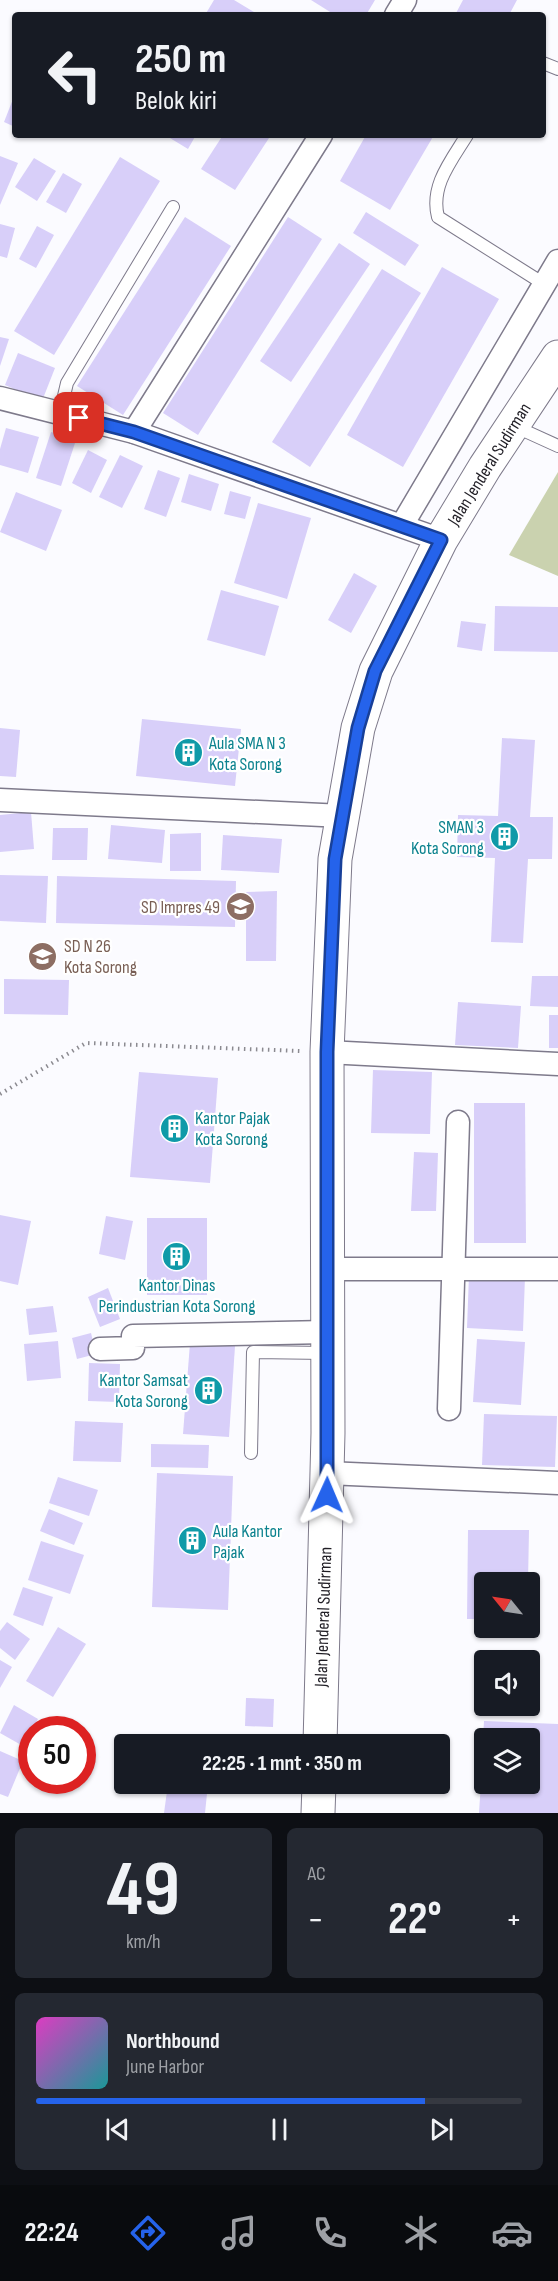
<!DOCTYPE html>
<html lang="id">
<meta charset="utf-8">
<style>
body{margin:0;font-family:"Sofia Sans Condensed",sans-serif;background:#242831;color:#f1f3f6;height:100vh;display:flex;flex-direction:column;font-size:22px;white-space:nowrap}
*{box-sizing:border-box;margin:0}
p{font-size:20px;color:#9ea1a6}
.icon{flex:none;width:33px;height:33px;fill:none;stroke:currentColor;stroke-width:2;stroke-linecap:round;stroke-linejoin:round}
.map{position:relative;height:1813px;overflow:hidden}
.side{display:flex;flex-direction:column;gap:15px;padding:15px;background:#0d0f14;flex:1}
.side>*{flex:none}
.hud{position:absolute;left:12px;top:12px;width:534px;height:126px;border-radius:6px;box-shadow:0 2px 4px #0004;background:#171b24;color:#f1f3f6;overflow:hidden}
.needle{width:39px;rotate:300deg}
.fabs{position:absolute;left:474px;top:1572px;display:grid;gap:12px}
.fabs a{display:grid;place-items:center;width:66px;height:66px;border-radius:6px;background:#171b24;box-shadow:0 2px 4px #0004;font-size:30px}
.speed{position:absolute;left:18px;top:1716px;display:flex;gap:12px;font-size:30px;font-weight:700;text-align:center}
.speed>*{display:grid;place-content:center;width:78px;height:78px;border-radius:50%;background:#171b24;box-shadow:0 2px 4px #0004;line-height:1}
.speed .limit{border:9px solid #d22;background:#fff;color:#111}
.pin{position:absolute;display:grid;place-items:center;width:51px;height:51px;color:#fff;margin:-26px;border-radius:12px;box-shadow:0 3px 9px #0006}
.me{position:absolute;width:66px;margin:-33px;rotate:1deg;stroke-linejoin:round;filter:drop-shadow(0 0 4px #0008)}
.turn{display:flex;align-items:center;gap:21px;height:126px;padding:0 24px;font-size:27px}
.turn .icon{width:78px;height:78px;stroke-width:2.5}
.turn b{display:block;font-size:42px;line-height:51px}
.big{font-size:45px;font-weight:700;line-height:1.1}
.side .tile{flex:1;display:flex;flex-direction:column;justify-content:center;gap:9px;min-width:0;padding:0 21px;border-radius:9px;background:#242831}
.side .dial{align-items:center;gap:0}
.dial b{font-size:78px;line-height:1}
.song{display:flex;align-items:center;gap:18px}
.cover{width:72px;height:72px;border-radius:9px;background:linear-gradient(135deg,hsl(310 70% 55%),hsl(180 70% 35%))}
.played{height:6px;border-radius:3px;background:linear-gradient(90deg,#2563eb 80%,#363941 80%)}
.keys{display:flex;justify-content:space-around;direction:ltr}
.heat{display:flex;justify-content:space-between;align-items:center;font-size:33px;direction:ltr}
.side .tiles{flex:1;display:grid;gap:15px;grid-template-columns:1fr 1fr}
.tile:last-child{grid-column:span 2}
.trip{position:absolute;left:114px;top:1734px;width:336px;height:60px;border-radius:6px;background:#171b24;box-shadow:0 2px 4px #0004;font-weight:700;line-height:60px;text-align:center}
.tab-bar{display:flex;height:96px;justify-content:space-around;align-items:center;background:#090b0e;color:#9ea1a6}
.tab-bar .icon{width:42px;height:42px}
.tab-bar .on{color:#2563eb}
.tab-bar b{font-size:27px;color:#f1f3f6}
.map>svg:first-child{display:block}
.green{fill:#cad2af}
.building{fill:#d8cff9}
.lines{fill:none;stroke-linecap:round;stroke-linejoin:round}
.service-casing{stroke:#7e7a8b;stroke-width:14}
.minor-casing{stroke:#7e7a8b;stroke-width:25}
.secondary-casing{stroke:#7e7a8b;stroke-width:35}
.path{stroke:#8b8a90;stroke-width:4;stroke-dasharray:1.5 4.5;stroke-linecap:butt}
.service{stroke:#fff;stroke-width:12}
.minor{stroke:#fff;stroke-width:22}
.secondary{stroke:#fff;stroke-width:33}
.route-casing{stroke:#184099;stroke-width:15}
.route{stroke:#2563eb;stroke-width:10}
.labels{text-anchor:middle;stroke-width:4.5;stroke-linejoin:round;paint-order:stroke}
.street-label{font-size:18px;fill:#201e25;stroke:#fff}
.culture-label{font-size:18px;fill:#0d838f;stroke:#fff;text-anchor:start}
.education-label{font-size:18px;fill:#785e54;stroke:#fff;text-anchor:end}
</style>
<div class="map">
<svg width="558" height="1813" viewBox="0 0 558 1813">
<rect width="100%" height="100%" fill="#fbfbff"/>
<path class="green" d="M558 472V576L509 555Z"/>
<g class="building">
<path d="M214 0H234L259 15H205Z"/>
<path d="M311 0H375L366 15H335Z"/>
<path d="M463 0H517L509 15H455Z"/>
<path d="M15 94V127L4 122Z"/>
<path d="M165 135H196L188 149Z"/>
<path d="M223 135H271L235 190 201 169Z"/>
<path d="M366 135H434L390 210 340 181Z"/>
<path d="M0 156 18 163 0 205Z"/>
<path d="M120 157 160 181 54 355 14 331Z"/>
<path d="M34 158 56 171 37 201 15 187Z"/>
<path d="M63 173 82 184 66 213 46 202Z"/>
<path d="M366 212 419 245 405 266 353 233Z"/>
<path d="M185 217 231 246 123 415 77 386Z"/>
<path d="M288 217 322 239 198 435 163 413Z"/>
<path d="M0 224 15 228 7 258 0 256Z"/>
<path d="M37 226 54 235 36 268 19 259Z"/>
<path d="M339 243 370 264 291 382 260 361Z"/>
<path d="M442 267 499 299 403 467 347 435Z"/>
<path d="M382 269 421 293 310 467 272 442Z"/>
<path d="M0 337 9 339 0 366Z"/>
<path d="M18 353 55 368 42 401 5 385Z"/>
<path d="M6 428 39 437 28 473 0 465V449Z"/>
<path d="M51 432 76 440 61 486 36 478Z"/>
<path d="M88 450 107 460 91 493 72 483Z"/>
<path d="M120 455 143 466 122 508 99 497Z"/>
<path d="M158 470 180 478 166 517 144 509Z"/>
<path d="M189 474 219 484 211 511 181 502Z"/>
<path d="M230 491 251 497 245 519 224 514Z"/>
<path d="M16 492 62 510 46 551 0 532Z"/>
<path d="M258 503 311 518 287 599 234 583Z"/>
<path d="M354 573 377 586 351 633 328 620Z"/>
<path d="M221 590 279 606 265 656 207 640Z"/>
<path d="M495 606 558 607V652L494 651Z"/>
<path d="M461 621 486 624 482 651 457 647Z"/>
<path d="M142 719 241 729 235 786 136 776Z"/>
<path d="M0 728 20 730 16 777 0 776Z"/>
<path d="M502 738 535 740 530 817H553L552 859H528L523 943 491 942 495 858 457 857 458 815 498 816Z"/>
<path d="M31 812 34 849 0 852V815Z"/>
<path d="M111 825 165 830 162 863 108 859Z"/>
<path d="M53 828H88L87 860H52Z"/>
<path d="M201 833V871H170V834Z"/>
<path d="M223 835 282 839 279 873 221 870Z"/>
<path d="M0 875 48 876 46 923 0 921Z"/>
<path d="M57 876 236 881 235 927 56 923Z"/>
<path d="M277 891 276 961H246V892Z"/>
<path d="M532 976H558V1007L530 1006Z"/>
<path d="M4 979 69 980 68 1015 4 1014Z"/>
<path d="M458 1002 521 1006 518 1048 455 1045Z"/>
<rect x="549" y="1015" width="9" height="33"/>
<path d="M373 1070 432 1072 430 1134 371 1133Z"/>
<path d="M139 1072 218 1078 210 1183 130 1177Z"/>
<path d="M474 1103H525L526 1243H474Z"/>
<path d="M414 1152 438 1153 436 1211H411Z"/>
<path d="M0 1215 31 1221 18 1285 0 1281Z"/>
<path d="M106 1216 133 1221 125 1260 99 1254Z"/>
<rect x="147" y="1218" width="60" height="77"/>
<path d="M469 1275 525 1277 523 1331 467 1328Z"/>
<path d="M108 1288 120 1319 100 1327 88 1297Z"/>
<path d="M53 1306 57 1332 29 1335 26 1309Z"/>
<path d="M91 1333 96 1354 77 1359 72 1338Z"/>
<path d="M477 1339 525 1342 521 1405 473 1402Z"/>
<path d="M58 1341 61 1378 27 1381 24 1344Z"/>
<path d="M190 1343 235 1346 229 1437 183 1434Z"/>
<path d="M89 1363 120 1364 119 1402 88 1401Z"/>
<path d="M484 1414 557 1416 555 1467 482 1465Z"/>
<path d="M75 1421 123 1423 121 1462 73 1461Z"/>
<path d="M151 1444 209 1445 208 1468 151 1467Z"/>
<path d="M157 1473 233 1476 228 1610 152 1607Z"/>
<path d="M58 1477 98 1490 89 1516 49 1503Z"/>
<path d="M49 1509 83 1523 74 1545 40 1531Z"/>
<path d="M468 1530H529L528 1582H484V1619H467Z"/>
<path d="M41 1541 84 1555 70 1594 28 1580Z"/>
<path d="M23 1587 53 1597 43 1626 13 1615Z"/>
<path d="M7 1622 30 1639 15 1660 0 1648V1631Z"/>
<path d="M58 1627 86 1644 53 1697 26 1681Z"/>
<path d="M0 1660 12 1667 0 1688Z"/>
<path d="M246 1698 274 1699 273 1727 245 1726Z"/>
<path d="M14 1705 38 1719 23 1746 0 1733Z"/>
<path d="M484 1721 558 1724V1813H479L483 1751 484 1784H530V1738H483Z"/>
<path d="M0 1751 23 1761 8 1797 0 1794Z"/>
<path d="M168 1784H208L205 1813H164Z"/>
</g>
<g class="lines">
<defs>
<g id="service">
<path d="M543 63 558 69"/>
<path d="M467 135C451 161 430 186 438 217L544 284"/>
<path d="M60 413 67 383 173 207"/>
<path d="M514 426 558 446"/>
<path d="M251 1453 253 1352 325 1353"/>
</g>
<g id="minor">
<path d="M396 15 405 0"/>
<path d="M0 398 134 432 441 540"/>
<path d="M134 432 321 135"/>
<path d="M402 525 558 261"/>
<path d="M0 800 343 816"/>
<path d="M327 1052 558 1064"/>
<path d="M326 1269H558"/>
<path d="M100 1349 133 1348V1336L326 1332"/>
<path d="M449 1409 458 1122"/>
<path d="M327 1473 558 1483"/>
</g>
<g id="secondary">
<path d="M320 1744 328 1433 327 1052 335 859 358 728 376 671 441 540 485 467 558 357"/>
<path d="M318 1813 319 1784"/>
</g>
</defs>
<use href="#service" class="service-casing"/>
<use href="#minor" class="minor-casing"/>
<use href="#secondary" class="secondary-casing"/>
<path class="path" d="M0 1094 86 1043 300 1051"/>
<use href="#service" class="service"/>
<use href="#minor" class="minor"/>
<use href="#secondary" class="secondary"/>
</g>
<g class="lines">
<defs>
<path id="route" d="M79 418 134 432 441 540 375 671 358 728 335 859 327 1052V1495"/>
</defs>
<use href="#route" class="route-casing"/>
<use href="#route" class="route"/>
</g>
<defs>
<symbol id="building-disc" viewBox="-11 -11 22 22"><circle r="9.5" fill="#0f9aa8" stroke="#fff"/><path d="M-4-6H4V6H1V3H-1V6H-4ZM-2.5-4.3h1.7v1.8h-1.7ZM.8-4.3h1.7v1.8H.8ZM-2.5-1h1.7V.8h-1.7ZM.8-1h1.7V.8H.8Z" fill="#fff"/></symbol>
<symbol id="school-disc" viewBox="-11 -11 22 22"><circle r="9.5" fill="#8d6e63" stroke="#fff"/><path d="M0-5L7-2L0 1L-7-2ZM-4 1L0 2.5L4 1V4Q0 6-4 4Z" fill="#fff"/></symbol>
</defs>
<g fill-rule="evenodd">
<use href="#building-disc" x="172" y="736" width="33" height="33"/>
<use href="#building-disc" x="488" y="820" width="33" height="33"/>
<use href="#school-disc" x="224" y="890" width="33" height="33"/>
<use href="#school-disc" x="26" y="940" width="33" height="33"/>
<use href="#building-disc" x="158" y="1112" width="33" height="33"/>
<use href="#building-disc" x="160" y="1240" width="33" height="33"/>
<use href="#building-disc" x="192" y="1374" width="33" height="33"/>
<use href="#building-disc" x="176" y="1524" width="33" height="33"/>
</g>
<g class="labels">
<g class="street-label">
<text transform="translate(489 464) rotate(-58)" y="6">Jalan Jenderal Sudirman</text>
<text transform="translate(323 1617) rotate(-88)" y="6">Jalan Jenderal Sudirman</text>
</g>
<g class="culture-label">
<text x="209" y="749">Aula SMA N 3<tspan x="209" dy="21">Kota Sorong</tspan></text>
<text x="484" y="833" text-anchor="end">SMAN 3<tspan x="484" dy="21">Kota Sorong</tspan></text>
<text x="195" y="1124">Kantor Pajak<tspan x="195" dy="21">Kota Sorong</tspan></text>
<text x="177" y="1291" text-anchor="middle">Kantor Dinas<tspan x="177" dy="21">Perindustrian Kota Sorong</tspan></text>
<text x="188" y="1386" text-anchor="end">Kantor Samsat<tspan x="188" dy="21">Kota Sorong</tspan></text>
<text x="213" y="1537">Aula Kantor<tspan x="213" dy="21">Pajak</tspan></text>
</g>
<g class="education-label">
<text x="220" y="913">SD Impres 49</text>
<text x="64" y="952" text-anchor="start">SD N 26<tspan x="64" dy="21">Kota Sorong</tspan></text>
</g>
</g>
</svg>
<div class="fabs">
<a><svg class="needle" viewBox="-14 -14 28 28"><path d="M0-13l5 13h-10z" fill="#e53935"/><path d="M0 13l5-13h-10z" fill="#9ea1a6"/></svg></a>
<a><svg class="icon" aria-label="sound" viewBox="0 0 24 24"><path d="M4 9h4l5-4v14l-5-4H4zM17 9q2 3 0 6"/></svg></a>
<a><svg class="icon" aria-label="layers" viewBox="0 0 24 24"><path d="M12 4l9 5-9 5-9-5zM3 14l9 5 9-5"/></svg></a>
</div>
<div class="speed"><div class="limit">50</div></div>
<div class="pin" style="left:79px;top:418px;background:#d93025"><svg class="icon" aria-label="arrive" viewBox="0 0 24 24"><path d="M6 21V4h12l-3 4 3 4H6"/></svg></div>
<svg class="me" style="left:327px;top:1495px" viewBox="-20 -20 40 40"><path d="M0-17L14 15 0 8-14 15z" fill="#2563eb" stroke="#fff" stroke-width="4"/></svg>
<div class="trip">22:25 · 1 mnt · 350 m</div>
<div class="hud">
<div class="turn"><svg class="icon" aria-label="left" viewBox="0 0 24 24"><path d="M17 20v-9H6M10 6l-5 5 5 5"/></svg><div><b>250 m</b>Belok kiri</div></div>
</div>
</div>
<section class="side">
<div class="tiles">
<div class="tile dial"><b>49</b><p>km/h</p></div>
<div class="tile"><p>AC</p>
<div class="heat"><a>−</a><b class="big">22°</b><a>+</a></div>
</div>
<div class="tile">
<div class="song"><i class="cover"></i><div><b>Northbound</b><p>June Harbor</p></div></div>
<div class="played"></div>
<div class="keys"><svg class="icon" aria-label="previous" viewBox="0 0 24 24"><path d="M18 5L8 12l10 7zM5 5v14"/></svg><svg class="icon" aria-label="pause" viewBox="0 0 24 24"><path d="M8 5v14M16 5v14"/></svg><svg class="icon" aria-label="next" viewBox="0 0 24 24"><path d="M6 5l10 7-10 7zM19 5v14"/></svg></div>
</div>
</div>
</section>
<nav class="tab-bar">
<b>22:24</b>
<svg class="icon on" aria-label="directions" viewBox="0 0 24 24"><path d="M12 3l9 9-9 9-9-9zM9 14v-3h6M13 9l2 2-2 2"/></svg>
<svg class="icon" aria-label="music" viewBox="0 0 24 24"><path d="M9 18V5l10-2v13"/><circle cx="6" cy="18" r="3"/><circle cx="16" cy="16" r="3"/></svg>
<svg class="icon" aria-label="phone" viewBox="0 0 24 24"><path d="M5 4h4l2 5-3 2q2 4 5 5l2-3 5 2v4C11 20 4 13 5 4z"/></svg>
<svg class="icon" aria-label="climate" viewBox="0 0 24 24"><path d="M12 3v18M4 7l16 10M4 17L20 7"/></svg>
<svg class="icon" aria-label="car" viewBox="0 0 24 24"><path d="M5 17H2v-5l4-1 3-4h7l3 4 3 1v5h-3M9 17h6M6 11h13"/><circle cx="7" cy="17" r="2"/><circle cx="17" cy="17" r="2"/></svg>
</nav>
